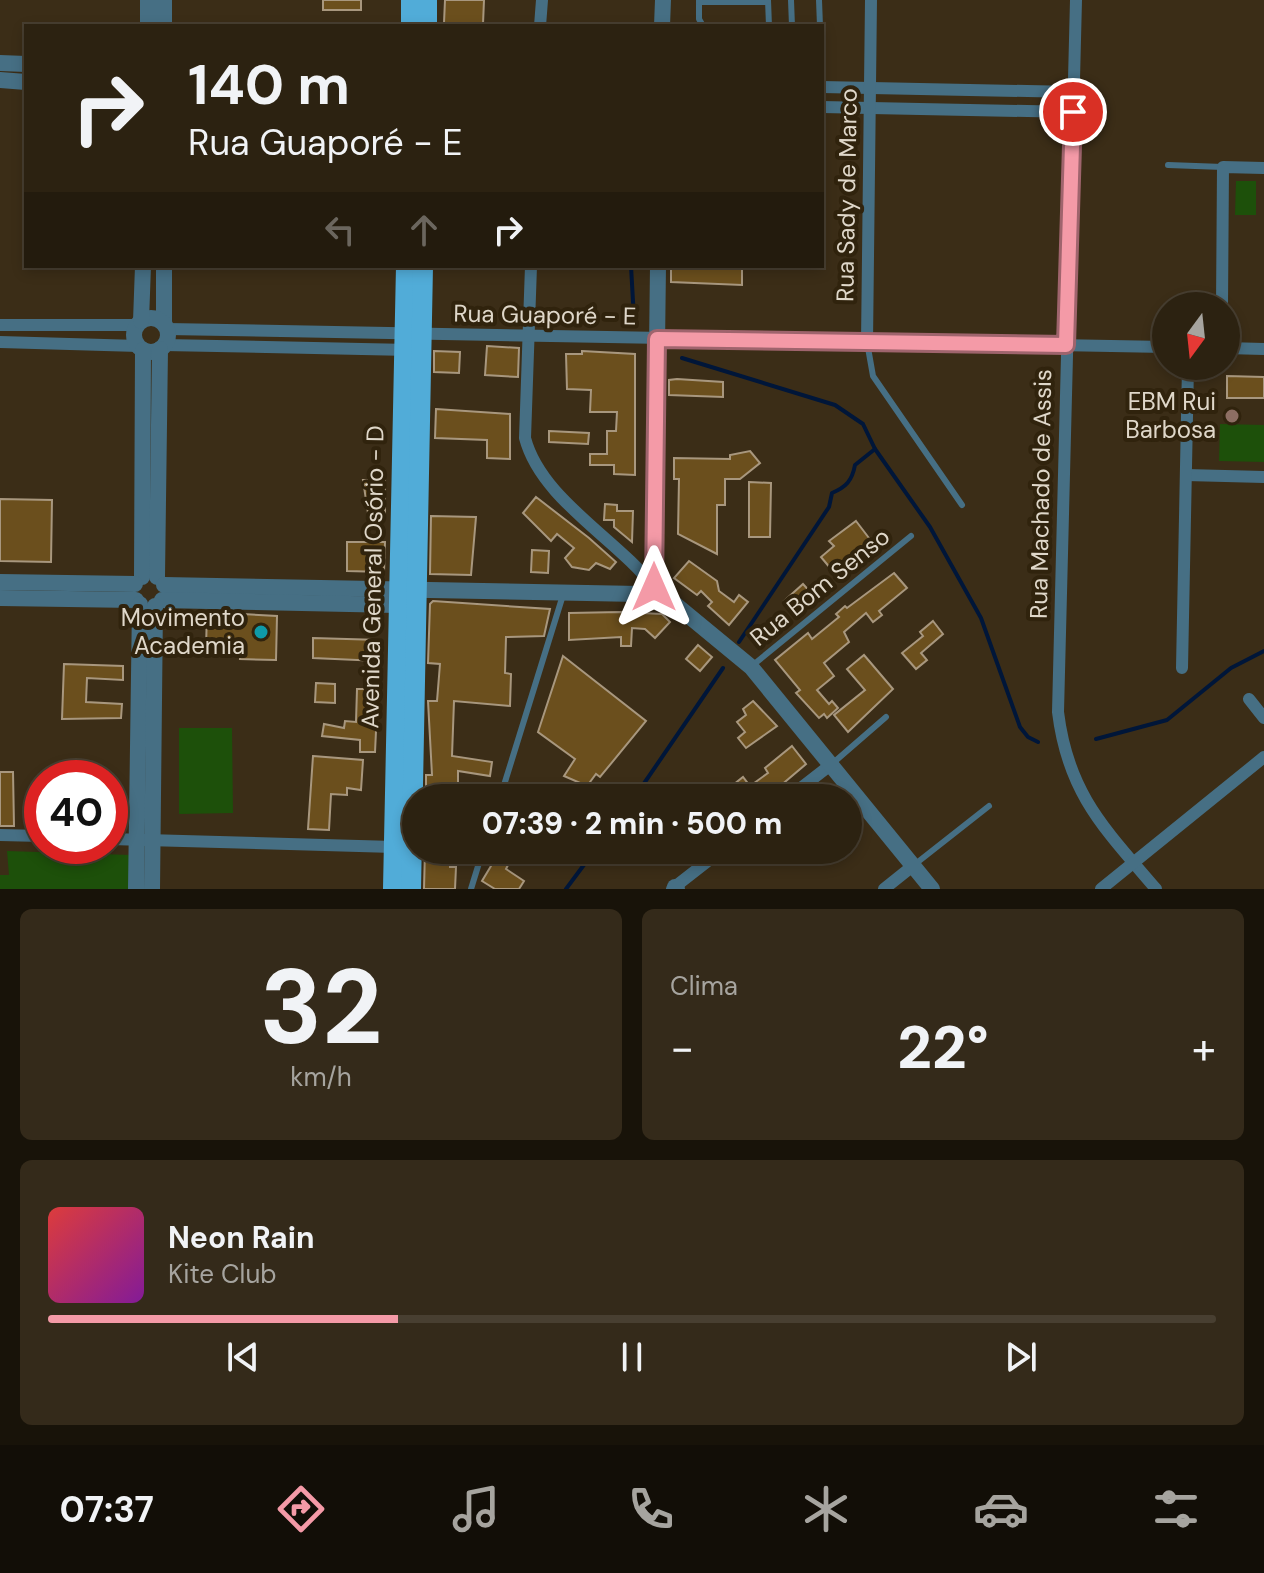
<!DOCTYPE html>
<html lang="pt">
<meta charset="utf-8">
<style>
body{margin:0;font-family:"DM Sans",sans-serif;background:#342a1a;color:#f1f3f6;height:100vh;display:flex;flex-direction:column;font-size:30px;white-space:nowrap}
*{box-sizing:border-box;margin:0}
p{font-size:26px;color:#a6a49f}
.icon{flex:none;width:44px;height:44px;fill:none;stroke:currentColor;stroke-width:2;stroke-linecap:round;stroke-linejoin:round}
.map{position:relative;height:889px;overflow:hidden}
.details{display:flex;flex-direction:column;gap:20px;padding:20px;background:#181309;flex:1}
.details>*{flex:none}
.hud{position:absolute;left:24px;top:24px;width:800px;height:244px;border-radius:0px;box-shadow:0 4px 12px #0003,0 0 0 2px #483f31;background:#2c2211;color:#f1f3f6;overflow:hidden}
.needle{width:52px;rotate:195deg}
.buttons{position:absolute;left:1152px;top:292px;display:grid;gap:16px}
.buttons a{display:grid;place-items:center;width:88px;height:88px;border-radius:50%;background:#2c2211;box-shadow:0 4px 12px #0003,0 0 0 2px #483f31;font-size:40px}
.speed{position:absolute;left:24px;top:760px;display:flex;gap:16px;font-size:40px;font-weight:700;text-align:center}
.speed>*{display:grid;place-content:center;width:104px;height:104px;border-radius:50%;background:#2c2211;box-shadow:0 4px 12px #0003,0 0 0 2px #483f31;line-height:1}
.speed .limit{border:12px solid #d22;background:#fff;color:#111}
.pin{position:absolute;display:grid;place-items:center;width:68px;height:68px;color:#fff;margin:-34px;border:4px solid #fff;border-radius:50%;box-shadow:0 2px 8px #0007}
.me{position:absolute;width:88px;margin:-44px;rotate:0deg;stroke-linejoin:round;filter:drop-shadow(0 0 6px #0008)}
.turn{display:flex;align-items:center;gap:28px;height:168px;padding:0 32px;font-size:36px}
.turn .icon{width:104px;height:104px;stroke-width:2.5}
.turn b{display:block;font-size:56px;line-height:68px}
.lanes{display:flex;align-items:center;height:76px;padding:0 32px;background:#0003;justify-content:center;gap:40px;direction:ltr}
.lanes .off{opacity:.35}
.big{font-size:60px;font-weight:800;line-height:1.1}
.details .card{flex:1;display:flex;flex-direction:column;justify-content:center;gap:12px;min-width:0;padding:0 28px;border-radius:12px;background:#342a1a}
.details .dial{align-items:center;gap:0}
.dial b{font-size:104px;line-height:1}
.song{display:flex;align-items:center;gap:24px}
.cover{width:96px;height:96px;border-radius:12px;background:linear-gradient(135deg,hsl(0 70% 55%),hsl(290 70% 35%))}
.played{height:8px;border-radius:4px;background:linear-gradient(90deg,#f49aa7 30%,#483f31 30%)}
.keys{display:flex;justify-content:space-around;direction:ltr}
.heat{display:flex;justify-content:space-between;align-items:center;font-size:44px;direction:ltr}
.details .tiles{flex:1;display:grid;gap:20px;grid-template-columns:1fr 1fr}
.card:last-child{grid-column:span 2}
.trip{position:absolute;left:402px;top:784px;width:460px;height:80px;border-radius:40px;background:#2c2211;box-shadow:0 4px 12px #0003,0 0 0 2px #483f31;font-weight:800;line-height:80px;text-align:center}
.tabs{display:flex;height:128px;justify-content:space-around;align-items:center;background:#120e07;color:#a6a49f}
.tabs .icon{width:56px;height:56px}
.tabs .selected{color:#f49aa7}
.tabs b{font-size:36px;color:#f1f3f6}
.map>svg:first-child{display:block}
.green{fill:#1d500a}
.lines{fill:none;stroke-linecap:round;stroke-linejoin:round}
.stream{stroke:#001639;stroke-width:4}
.building{fill:#6b4f1d;stroke:#a8977e;stroke-width:2}
.service{stroke:#466f84;stroke-width:6}
.minor{stroke:#466f84;stroke-width:12}
.tertiary{stroke:#466f84;stroke-width:16}
.primary{stroke:#51acd8;stroke-width:20}
.route-casing{stroke:#9f646d;stroke-width:20}
.route{stroke:#f49aa7;stroke-width:14}
.education-dot{fill:#8d6e63;stroke:#30230d;stroke-width:3}
.culture-dot{fill:#0f9aa8;stroke:#30230d;stroke-width:3}
.labels{text-anchor:middle;stroke-width:8;stroke-linejoin:round;paint-order:stroke}
.street-label{font-size:24px;fill:#dfd7c9;stroke:#30230d}
.poi-label{font-size:24px;fill:#dfd7c9;stroke:#30230d;text-anchor:end}
</style>
<div class="map">
<svg width="1264" height="889" viewBox="0 0 1264 889">
<rect width="100%" height="100%" fill="#3b2d17"/>
<g class="green">
<path d="M1236 181H1256V215H1235Z"/>
<path d="M1220 424 1264 425V462L1219 461Z"/>
<path d="M179 728H232L233 813 179 814Z"/>
<path d="M7 851 131 855V889H0V875H9Z"/>
</g>
<g class="lines">
<g class="stream">
<path d="M631 266 634 319"/>
<path d="M682 358 835 405 863 424 875 449 930 527 981 618 1020 727 1028 737 1038 742"/>
<path d="M739 642 829 507 832 493C846 487 852 481 855 465L875 449"/>
<path d="M1096 739 1167 720 1231 668 1264 651"/>
<path d="M634 798 723 668"/>
<path d="M566 889 595 850"/>
</g>
</g>
<g class="building">
<rect x="323" y="0" width="38" height="10"/>
<path d="M445 0H484L483 24 444 23Z"/>
<path d="M671 266H742V285L671 282Z"/>
<path d="M487 346 519 348 518 377 485 375Z"/>
<path d="M434 351 460 352 459 373 434 372Z"/>
<path d="M582 351 635 354V475L614 474V465H590V454H607V431H616L617 412H590L591 390 567 389 566 354H582Z"/>
<path d="M1227 376 1264 377V398H1227Z"/>
<path d="M677 379 723 382V397L669 395V380Z"/>
<path d="M436 409 510 414V459L487 458V440L435 438Z"/>
<path d="M549 431 589 433 588 444 549 442Z"/>
<path d="M750 451 760 463 740 479H725V505H717V554L678 534 679 479H674V458L730 459V455Z"/>
<path d="M363 480H385V513H368Z"/>
<path d="M749 482 771 483 770 537H749Z"/>
<path d="M536 497 589 538 616 562 610 569 596 563 589 570 572 567 565 558 574 548 557 534 551 541 523 513Z"/>
<path d="M0 499 52 500 51 562 0 561Z"/>
<path d="M605 504 617 505V511H633L632 542 614 527V520H604Z"/>
<path d="M431 516 476 517 471 575 430 574Z"/>
<path d="M856 521 872 542 851 558 855 562 845 570 839 562 831 569 821 557 834 546 829 541Z"/>
<path d="M347 542H385L384 572 347 571Z"/>
<path d="M532 550 549 551 548 573 531 572Z"/>
<path d="M689 561 717 581 719 591 734 602 739 595 748 602 729 625 708 606 712 602 701 591 697 595 674 578Z"/>
<path d="M894 573 907 588 879 611 882 615 873 622 866 613 844 632 849 642 824 663 834 676 817 690 829 704 832 701 838 708 827 718 824 714 819 718 796 693 800 690 775 660 808 633 812 639 839 617 836 614 845 606 847 608Z"/>
<path d="M803 584 813 595 794 612 784 601Z"/>
<path d="M433 601 550 609 544 636 506 637 505 673 511 674 510 706 454 701 452 756 492 762 490 776 458 771V793H445V798H426V775H432L428 701H437L440 664 428 663 430 604Z"/>
<path d="M207 612 277 616 276 660 240 659 241 649 206 648Z"/>
<path d="M621 612 662 614 670 622 655 638 645 629 632 628 631 646H621V637L569 640V613Z"/>
<path d="M933 621 943 634 921 653 927 660 916 669 902 653 923 636 920 632Z"/>
<path d="M313 638 380 640 379 661 313 658Z"/>
<path d="M698 645 712 657 700 671 686 659Z"/>
<path d="M864 655 893 689 848 732 834 715 865 690 847 669Z"/>
<path d="M563 656 646 721 600 777 596 774 587 786 564 776 575 759 538 732Z"/>
<path d="M64 664 123 666V680L87 678 86 702 122 704 121 718 62 719Z"/>
<path d="M316 683 335 684V703L315 702Z"/>
<path d="M357 689H378L375 752H360V740L322 736 324 724 344 728 345 721 356 722Z"/>
<path d="M753 701 777 726 746 748 738 738 745 732 737 722 746 715 743 709Z"/>
<path d="M792 746 806 764 766 798H743L733 785 743 777 750 786 768 773 765 768Z"/>
<path d="M313 756 363 760 361 790 347 788V795L331 794 329 830 308 829Z"/>
<path d="M0 772H13L14 826H0Z"/>
<path d="M425 850H450V867H456L455 889H424Z"/>
<path d="M500 851 512 857 506 869 524 881 519 889H495L482 881Z"/>
</g>
<g class="lines">
<g class="service">
<path d="M699 0V19L703 26"/>
<path d="M768 0 769 26"/>
<path d="M791 0 792 26"/>
<path d="M819 0 820 26"/>
<path d="M699 2H768"/>
<path d="M1168 165 1223 167"/>
<path d="M867 342 873 376 962 505"/>
<path d="M753 665 911 536"/>
<path d="M833 763 886 717"/>
<path d="M500 798 563 595"/>
<path d="M914 865 989 806"/>
<path d="M471 889 483 850"/>
</g>
<g class="minor">
<path d="M1076 0 1058 712C1068 794 1105 829 1156 889"/>
<path d="M540 26 542 0"/>
<path d="M822 87 1074 92"/>
<path d="M822 107 1073 112"/>
<path d="M531 266 525 438C541 499 616 538 654 587"/>
<path d="M1222 306 1223 167 1264 168"/>
<path d="M0 325H137"/>
<path d="M167 329 1166 347"/>
<path d="M0 342 139 346"/>
<path d="M867 342 871 0"/>
<path d="M164 345 410 350"/>
<path d="M1226 348 1264 349"/>
<path d="M1186 475 1264 477"/>
<path d="M1182 668 1188 366"/>
<path d="M1249 699 1264 718"/>
<path d="M788 798 833 763"/>
<path d="M0 835 42 836"/>
<path d="M110 839 394 847"/>
<path d="M672 889 722 850"/>
<path d="M884 889 914 865"/>
<path d="M1101 889 1264 757"/>
</g>
<g class="tertiary">
<path d="M164 0V26"/>
<path d="M148 26V0"/>
<path d="M662 26 663 0"/>
<path d="M0 63 26 64"/>
<path d="M0 80 26 82"/>
<path d="M164 266V324"/>
<circle cx="151" cy="335" r="17"/>
<path d="M141 321 143 266"/>
<path d="M142 577 143 350"/>
<path d="M157 577 160 349"/>
<path d="M0 582 135 584"/>
<path d="M164 585 639 594 654 587"/>
<path d="M654 587 751 667 932 889"/>
<path d="M654 587 658 266"/>
<path d="M0 598 136 600"/>
<path d="M162 600 397 605 407 598"/>
<path d="M675 887 677 889"/>
<path d="M136 889 140 604"/>
<path d="M152 889 155 606"/>
</g>
<g class="primary">
<path d="M411 26V0"/>
<path d="M427 26V0"/>
<path d="M393 889 406 266"/>
<path d="M411 889 423 266"/>
</g>
</g>
<g class="lines">
<defs>
<path id="route" d="M654 587 657 339 1066 345 1073 112"/>
</defs>
<use href="#route" class="route-casing"/>
<use href="#route" class="route"/>
</g>
<circle class="education-dot" cx="1232" cy="416" r="8"/>
<circle class="culture-dot" cx="261" cy="632" r="8"/>
<g class="labels">
<g class="street-label">
<text transform="translate(847 195) rotate(-89)" y="8">Rua Sady de Marco</text>
<text transform="translate(545 315) rotate(1)" y="8">Rua Guaporé - E</text>
<text transform="translate(1041 494) rotate(-89)" y="8">Rua Machado de Assis</text>
<text transform="translate(373 577) rotate(-89)" y="8">Avenida General Osório - D</text>
<text transform="translate(820 587) rotate(-39)" y="8">Rua Bom Senso</text>
</g>
<g class="poi-label">
<text x="1216" y="410">EBM Rui<tspan x="1216" dy="28">Barbosa</tspan></text>
<text x="245" y="626">Movimento<tspan x="245" dy="28">Academia</tspan></text>
</g>
</g>
</svg>
<div class="buttons">
<a><svg class="needle" viewBox="-14 -14 28 28"><path d="M0-13l5 13h-10z" fill="#e53935"/><path d="M0 13l5-13h-10z" fill="#a6a49f"/></svg></a>
</div>
<div class="speed"><div class="limit">40</div></div>
<div class="pin" style="left:1073px;top:112px;background:#d93025"><svg class="icon" aria-label="arrive" viewBox="0 0 24 24"><path d="M6 21V4h12l-3 4 3 4H6"/></svg></div>
<svg class="me" style="left:654px;top:587px" viewBox="-20 -20 40 40"><path d="M0-17L14 15 0 8-14 15z" fill="#f49aa7" stroke="#fff" stroke-width="4"/></svg>
<div class="trip">07:39 · 2 min · 500 m</div>
<div class="hud">
<div class="turn"><svg class="icon" aria-label="right" viewBox="0 0 24 24"><path d="M7 20v-9h11M14 6l5 5-5 5"/></svg><div><b>140 m</b>Rua Guaporé - E</div></div>
<div class="lanes"><svg class="icon off" aria-label="left" viewBox="0 0 24 24"><path d="M17 20v-9H6M10 6l-5 5 5 5"/></svg><svg class="icon off" aria-label="ahead" viewBox="0 0 24 24"><path d="M12 20V5M6 11l6-6 6 6"/></svg><svg class="icon" aria-label="right" viewBox="0 0 24 24"><path d="M7 20v-9h11M14 6l5 5-5 5"/></svg></div>
</div>
</div>
<section class="details">
<div class="tiles">
<div class="card dial"><b>32</b><p>km/h</p></div>
<div class="card"><p>Clima</p>
<div class="heat"><a>−</a><b class="big">22°</b><a>+</a></div>
</div>
<div class="card">
<div class="song"><i class="cover"></i><div><b>Neon Rain</b><p>Kite Club</p></div></div>
<div class="played"></div>
<div class="keys"><svg class="icon" aria-label="previous" viewBox="0 0 24 24"><path d="M18 5L8 12l10 7zM5 5v14"/></svg><svg class="icon" aria-label="pause" viewBox="0 0 24 24"><path d="M8 5v14M16 5v14"/></svg><svg class="icon" aria-label="next" viewBox="0 0 24 24"><path d="M6 5l10 7-10 7zM19 5v14"/></svg></div>
</div>
</div>
</section>
<nav class="tabs">
<b>07:37</b>
<svg class="icon selected" aria-label="directions" viewBox="0 0 24 24"><path d="M12 3l9 9-9 9-9-9zM9 14v-3h6M13 9l2 2-2 2"/></svg>
<svg class="icon" aria-label="music" viewBox="0 0 24 24"><path d="M9 18V5l10-2v13"/><circle cx="6" cy="18" r="3"/><circle cx="16" cy="16" r="3"/></svg>
<svg class="icon" aria-label="phone" viewBox="0 0 24 24"><path d="M5 4h4l2 5-3 2q2 4 5 5l2-3 5 2v4C11 20 4 13 5 4z"/></svg>
<svg class="icon" aria-label="climate" viewBox="0 0 24 24"><path d="M12 3v18M4 7l16 10M4 17L20 7"/></svg>
<svg class="icon" aria-label="car" viewBox="0 0 24 24"><path d="M5 17H2v-5l4-1 3-4h7l3 4 3 1v5h-3M9 17h6M6 11h13"/><circle cx="7" cy="17" r="2"/><circle cx="17" cy="17" r="2"/></svg>
<svg class="icon" aria-label="filters" viewBox="0 0 24 24"><path d="M4 7h16M4 17h16"/><circle cx="9" cy="7" r="2"/><circle cx="15" cy="17" r="2"/></svg>
</nav>
